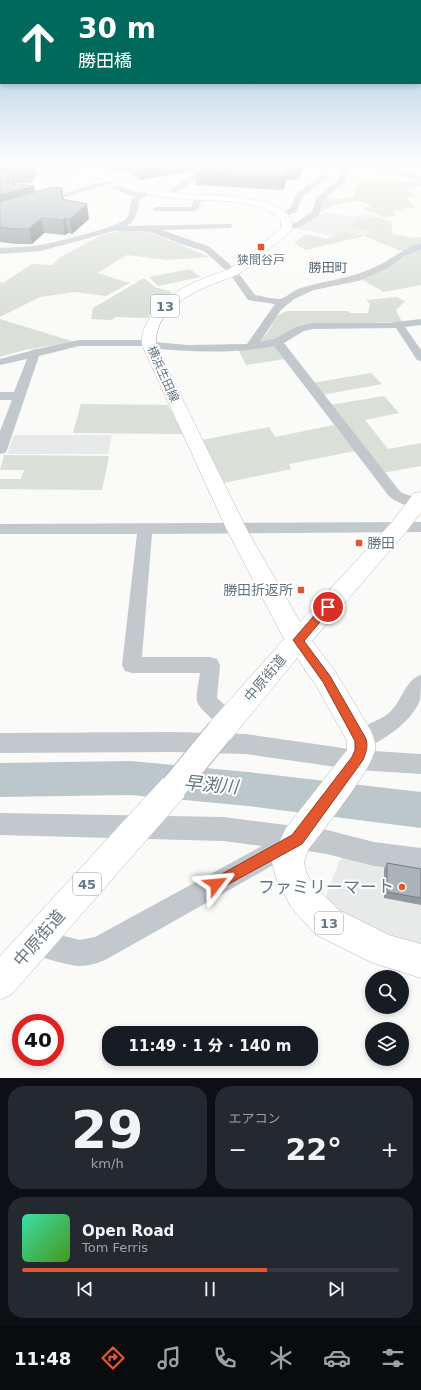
<!DOCTYPE html>
<html lang="ja">
<meta charset="utf-8">
<style>
body{margin:0;font-family:"DejaVu Sans","Noto Sans JP",sans-serif;background:#242831;color:#f1f3f6;height:100vh;display:flex;flex-direction:column;font-size:15px;white-space:nowrap}
*{box-sizing:border-box;margin:0}
p{font-size:13px;color:#9ea1a6}
.icon{flex:none;width:22px;height:22px;fill:none;stroke:currentColor;stroke-width:2;stroke-linecap:round;stroke-linejoin:round}
.map{position:relative;height:1078px;overflow:hidden}
.side{display:flex;flex-direction:column;gap:8px;padding:8px;background:#0d0f14;flex:1}
.side>*{flex:none}
.banner{position:absolute;left:0px;top:0px;width:421px;height:84px;box-shadow:0 2px 6px #0003;background:#00695c;color:#fff;overflow:hidden}
.buttons{position:absolute;left:365px;top:970px;display:grid;gap:8px}
.buttons a{display:grid;place-items:center;width:44px;height:44px;border-radius:50%;background:#171b24;box-shadow:0 2px 6px #0003;font-size:20px}
.speed{position:absolute;left:12px;top:1014px;display:flex;gap:8px;font-size:20px;font-weight:700;text-align:center}
.speed>*{display:grid;place-content:center;width:52px;height:52px;border-radius:50%;background:#171b24;box-shadow:0 2px 6px #0003;line-height:1}
.speed .limit{border:6px solid #d22;background:#fff;color:#111}
.pin{position:absolute;display:grid;place-items:center;width:34px;height:34px;color:#fff;margin:-17px;border:2px solid #fff;border-radius:50%;box-shadow:0 1px 4px #0007}
.me{position:absolute;width:44px;margin:-22px;rotate:61deg;stroke-linejoin:round;filter:drop-shadow(0 0 3px #0008)}
.turn{display:flex;align-items:center;gap:14px;height:84px;padding:0 12px;font-size:18px}
.turn .icon{width:52px;height:52px;stroke-width:2.5}
.turn b{display:block;font-size:28px;line-height:34px}
.big{font-size:30px;font-weight:800;line-height:1.1}
.side .card{flex:1;display:flex;flex-direction:column;justify-content:center;gap:6px;min-width:0;padding:0 14px;border-radius:16px;background:#242831}
.side .dial{align-items:center;gap:0}
.dial b{font-size:52px;line-height:1}
.song{display:flex;align-items:center;gap:12px}
.cover{width:48px;height:48px;border-radius:6px;background:linear-gradient(135deg,hsl(160 70% 55%),hsl(100 70% 35%))}
.played{height:4px;border-radius:2px;background:linear-gradient(90deg,#e4572e 65%,#363941 65%)}
.keys{display:flex;justify-content:space-around;direction:ltr}
.heat{display:flex;justify-content:space-between;align-items:center;font-size:22px;direction:ltr}
.side .tiles{flex:1;display:grid;gap:8px;grid-template-columns:1fr 1fr}
.card:last-child{grid-column:span 2}
.trip{position:absolute;left:102px;top:1026px;width:216px;height:40px;border-radius:16px;background:#171b24;box-shadow:0 2px 6px #0003;font-weight:800;line-height:40px;text-align:center}
.menu{display:flex;height:64px;justify-content:space-around;align-items:center;background:#090b0e;color:#9ea1a6}
.menu .icon{width:28px;height:28px}
.menu .on{color:#e4572e}
.menu b{font-size:18px;color:#f1f3f6}
.map>svg:first-child{display:block}
.built{fill:#e8e9e9}
.green{fill:#dadfd7}
.lines{fill:none;stroke-linecap:round;stroke-linejoin:round}
.river{fill:#bbc7cb;fill-rule:evenodd}
.major-casing{stroke:#b5babe;stroke-width:1}
.minor{fill:#c3c8cc;fill-rule:evenodd}
.major{fill:#fff;fill-rule:evenodd}
.major-bridge-casing{stroke:#b5babe;stroke-width:28;stroke-linecap:butt}
.major-bridge{stroke:#fff;stroke-width:26}
.wall{fill:#929a9f}
.shaded-wall{fill:#777d82}
.building{fill:#aab3b9;stroke:#777d82}
.route{fill:#e4572e;stroke:#94391e}
.poi-dot{fill:#e4572e;stroke:#fff;stroke-width:1.5}
.labels{text-anchor:middle;stroke-width:4;stroke-linejoin:round;paint-order:stroke}
.far-poi-label{font-size:12px;fill:#657683;stroke:#fff}
.far-street-label{font-size:12px;fill:#657683;stroke:#fff}
.far-neighbourhood-label{font-size:13px;fill:#57646e;stroke:#fff}
.shield{fill:#fff;stroke:#939fa8;stroke-width:1}
.shield-label{font-size:13px;font-weight:bold;fill:#657683}
.poi-label{font-size:14px;fill:#657683;stroke:#fff;text-anchor:start}
.street-label{font-size:14px;fill:#657683;stroke:#fff}
.near-poi-label{font-size:17px;fill:#657683;stroke:#fff;text-anchor:end}
.near-street-label{font-size:17px;fill:#657683;stroke:#fff}
.near-water-label{font-size:18px;font-style:italic;fill:#60757c;stroke:#fff}
</style>
<div class="map">
<svg width="421" height="1078" viewBox="0 0 421 1078">
<rect width="100%" height="100%" fill="#fafaf8"/>
<g class="built">
<path d="M324 212 353 217 368 213 379 217 368 226 371 232 364 236 340 231 332 236 296 228Z"/>
<path d="M14 435H112L108 454H7Z"/>
<path d="M343 852 421 874V949L355 923 324 901Z"/>
</g>
<g class="green">
<path d="M68 166 80 169 68 172 64 177 26 176Z"/>
<path d="M419 180 421 181V186L405 188 415 195 407 199 415 208H403L406 211H394L396 216 383 217 362 208 372 207C357 195 337 205 322 211H318L322 197 336 199 353 197 359 183H398Z"/>
<path d="M374 217 391 221 393 234 413 238 421 237V285L384 292 361 279 388 268 409 254 364 236 306 250 294 243 306 234 327 239 340 231 364 236 371 232 348 225Z"/>
<path d="M124 230H144L210 257 167 260 127 255 97 273 130 283 106 296 75 292 40 297 0 317V282L3 283 32 264 52 265 62 256 102 235Z"/>
<path d="M190 269 201 277 158 286 149 277Z"/>
<path d="M144 278 155 287 172 292 157 304 148 318 115 317 112 320 91 319 93 308Z"/>
<path d="M397 297 405 301 396 310 402 322 307 325 271 341 258 344 268 332 277 316 287 311H348L350 313H368L370 304 366 300Z"/>
<path d="M0 319 75 342 24 350 0 357Z"/>
<path d="M275 345 286 359 246 365 238 349Z"/>
<path d="M371 373 382 384 322 395 312 383Z"/>
<path d="M384 396 399 413 365 420 388 449 421 443V466L382 473 330 405Z"/>
<path d="M81 404 168 405 183 434 73 433Z"/>
<path d="M334 425 355 451 289 464 291 469 224 483 202 440 269 427 275 437Z"/>
<path d="M4 455 109 456 102 490 0 489V479H21L24 470H0Z"/>
</g>
<g class="lines">
<path class="river" d="M131 761 248 772 421 792V828L248 806 131 795 0 797V763Z"/>
<defs>
<g id="major">
<path d="M76 166H87L122 181 148 188 182 194 230 196 265 202 282 209 292 219V230L290 232 243 271 237 275C206 287 154 302 156 345L246 528 300 622 392 522 414 493 421 492V512L406 532 312 641 335 671 371 731C373 737 376 742 375 749 372 770 323 830 308 850L304 862 306 872 313 885 339 910 389 935 421 944V978L373 963 315 934 291 907 276 878 272 862 274 853 286 828 347 750V741L317 687 297 658 230 740 220 743 210 740 206 731 210 722 284 639 226 528 142 345C141 333 146 323 153 314 172 288 200 280 229 269L235 265 281 229V220C258 195 204 203 173 198 148 195 125 189 103 179 94 176 81 173 76 166Z"/>
<path d="M174 773 184 777 188 787 184 797 12 994 0 1000V956L164 777Z"/>
</g>
</defs>
<use href="#major" class="major-casing"/>
<g class="minor">
<path d="M54 166H66L24 177 0 185V181L20 174Z"/>
<path d="M207 166H215L171 196H165L164 194Z"/>
<path d="M319 166H326L329 169 325 180 303 196 296 212 287 216H281V212L290 209 297 193 319 177 322 170Z"/>
<path d="M343 166H349L345 182 324 199 319 215 298 228 284 229 283 227 284 225 293 224 312 212 316 198 338 181Z"/>
<path d="M365 166H383L421 177V181Z"/>
<path d="M113 179H116L120 181 0 216V212Z"/>
<path d="M126 183 130 185 123 188 140 193 148 189 152 191 139 201C137 212 137 221 126 226L231 224 232 226 231 228H228L162 230 210 247 236 270 255 295C263 296 272 299 280 299 285 298 293 291 298 289 324 280 351 279 375 267 391 260 403 248 421 243V249L405 256 388 268 373 275 358 281 314 290 294 299 281 310 260 342 274 339 296 327 313 323H388L421 319V325L405 327 421 350V361L417 360 396 328 313 329 304 331 284 343 398 489 402 493 421 499V507C412 509 394 502 388 495L274 346C233 354 191 352 149 348L144 346H79L39 356 7 450 5 453 0 454V431L12 400H0V392H14L27 359 0 365V359L30 351 35 349H38L79 340H149L154 342 188 345 247 344 275 304 248 300 230 274 204 251 181 244 148 231H114L41 251 0 254V248C13 247 27 247 40 245 54 243 118 227 126 219 132 213 127 202 135 197L111 188Z"/>
<path d="M195 196H201L202 198 199 208 195 211H156L152 209 156 207H191Z"/>
<path d="M421 522V532L152 534 142 657H210L217 659 220 665 217 698 236 715 239 721 236 727 229 730C221 727 199 710 197 701 196 693 199 681 200 673H132L125 671 122 665 137 534H0V524Z"/>
<path d="M421 675C421 682 421 693 420 700 411 723 383 741 361 750L354 747 351 740C357 725 378 723 390 712 402 701 405 680 421 675Z"/>
<path d="M172 732 246 734 357 750 421 754V774L357 770 246 754 172 752 0 753V733Z"/>
<path d="M0 813 223 817 327 830 374 842 421 848V872L374 866 327 854 300 850 107 959C99 963 89 966 80 966 68 966 37 956 26 951L22 942 26 933 35 929 80 940 95 937 262 846 223 841 0 835Z"/>
</g>
<use href="#major" class="major"/>
<defs>
<path id="major-bridge" d="M174 787 220 731"/>
</defs>
<use href="#major-bridge" class="major-bridge-casing"/>
<use href="#major-bridge" class="major-bridge"/>
</g>
<g class="wall">
<path d="M0 166H42L41 167 35 169 36 175 31 183H11L10 176H9L10 184 34 186 35 192 62 188 64 200 89 219 72 234 68 233 65 235 44 233 32 244H17L0 242Z"/>
<path d="M110 166H302L299 180H286L284 189 279 190 196 185V172L198 169 141 180 126 172H119Z"/>
<path d="M387 863 421 869V905L384 898V869Z"/>
</g>
<g class="shaded-wall">
<path d="M0 166H42L41 167 35 169 36 175 31 183 28 169H8L10 183V192L34 186 37 200 0 207Z"/>
<path d="M144 166H204L201 168 141 180V167Z"/>
<path d="M300 166H302L301 169 299 180Z"/>
<path d="M287 167 286 180 284 189 279 190 280 177Z"/>
<path d="M62 188 64 202 62 199Z"/>
<path d="M87 204 89 219 72 234 70 219Z"/>
<path d="M41 218 44 233 32 244 29 229Z"/>
<path d="M65 218 68 233 65 235 63 220Z"/>
</g>
<g class="building">
<path d="M20 166H31L28 169H8Z"/>
<path d="M199 166H300V167H287L285 176 280 177 196 172Z"/>
<path d="M8 170 7 183 34 186 0 195V172Z"/>
<path d="M53 187 62 188V199L87 204 70 219 65 218 63 220 41 218 29 229H14L0 227V202Z"/>
<path d="M387 863 421 869V898L387 892Z"/>
</g>
<linearGradient id="sky" x2="0" y2="1"><stop stop-color="#96bcdc"/><stop offset="0.52" stop-color="#fdfdfc"/><stop offset="1" stop-color="#fdfdfc" stop-opacity="0"/></linearGradient>
<rect width="421" height="317" fill="url(#sky)"/>
<path class="route" d="M328 603 331 604 333 607 331 609 304 641 330 676 365 737C369 745 366 752 363 760L302 844 216 891 211 889 209 884 211 880 292 835 352 757 355 750V741L323 682 293 640 324 604Z"/>
<g class="poi-dot">
<rect x="257" y="243" width="8" height="8" rx="2"/>
<rect x="355" y="539" width="8" height="8" rx="2"/>
<rect x="297" y="586" width="8" height="8" rx="2"/>
<circle cx="402" cy="887" r="4"/>
</g>
<g class="labels">
<g class="far-poi-label">
<text x="261" y="264">狭間谷戸</text>
</g>
<g class="far-street-label">
<text transform="translate(163 374) rotate(66)" y="4">横浜生田線</text>
</g>
<g class="far-neighbourhood-label">
<text x="328" y="272">勝田町</text>
</g>
<g class="shield">
<rect x="151" y="295" width="28" height="22" rx="3"/>
<rect x="73" y="873" width="28" height="22" rx="3"/>
<rect x="315" y="912" width="28" height="22" rx="3"/>
</g>
<g class="shield-label">
<text x="165" y="311">13</text>
<text x="87" y="889">45</text>
<text x="329" y="928">13</text>
</g>
<g class="poi-label">
<text x="367" y="548">勝田</text>
<text x="293" y="595" text-anchor="end">勝田折返所</text>
</g>
<g class="street-label">
<text transform="translate(265 678) rotate(-50)" y="5">中原街道</text>
</g>
<g class="near-poi-label">
<text x="394" y="893">ファミリーマート</text>
</g>
<g class="near-street-label">
<text transform="translate(39 938) rotate(-49)" y="6">中原街道</text>
</g>
<g class="near-water-label">
<text transform="translate(211 785) rotate(5)" y="6">早渕川</text>
</g>
</g>
</svg>
<div class="buttons">
<a><svg class="icon" aria-label="search" viewBox="0 0 24 24"><circle cx="10" cy="10" r="6"/><path d="M15 15l6 6"/></svg></a>
<a><svg class="icon" aria-label="layers" viewBox="0 0 24 24"><path d="M12 4l9 5-9 5-9-5zM3 14l9 5 9-5"/></svg></a>
</div>
<div class="speed"><div class="limit">40</div></div>
<div class="pin" style="left:328px;top:607px;background:#d93025"><svg class="icon" aria-label="arrive" viewBox="0 0 24 24"><path d="M6 21V4h12l-3 4 3 4H6"/></svg></div>
<svg class="me" style="left:216px;top:884px" viewBox="-20 -20 40 40"><path d="M0-17L14 15 0 8-14 15z" fill="#e4572e" stroke="#fff" stroke-width="4"/></svg>
<div class="trip">11:49 · 1 分 · 140 m</div>
<div class="banner">
<div class="turn"><svg class="icon" aria-label="ahead" viewBox="0 0 24 24"><path d="M12 20V5M6 11l6-6 6 6"/></svg><div><b>30 m</b>勝田橋</div></div>
</div>
</div>
<section class="side">
<div class="tiles">
<div class="card dial"><b>29</b><p>km/h</p></div>
<div class="card"><p>エアコン</p>
<div class="heat"><a>−</a><b class="big">22°</b><a>+</a></div>
</div>
<div class="card">
<div class="song"><i class="cover"></i><div><b>Open Road</b><p>Tom Ferris</p></div></div>
<div class="played"></div>
<div class="keys"><svg class="icon" aria-label="previous" viewBox="0 0 24 24"><path d="M18 5L8 12l10 7zM5 5v14"/></svg><svg class="icon" aria-label="pause" viewBox="0 0 24 24"><path d="M8 5v14M16 5v14"/></svg><svg class="icon" aria-label="next" viewBox="0 0 24 24"><path d="M6 5l10 7-10 7zM19 5v14"/></svg></div>
</div>
</div>
</section>
<nav class="menu">
<b>11:48</b>
<svg class="icon on" aria-label="directions" viewBox="0 0 24 24"><path d="M12 3l9 9-9 9-9-9zM9 14v-3h6M13 9l2 2-2 2"/></svg>
<svg class="icon" aria-label="music" viewBox="0 0 24 24"><path d="M9 18V5l10-2v13"/><circle cx="6" cy="18" r="3"/><circle cx="16" cy="16" r="3"/></svg>
<svg class="icon" aria-label="phone" viewBox="0 0 24 24"><path d="M5 4h4l2 5-3 2q2 4 5 5l2-3 5 2v4C11 20 4 13 5 4z"/></svg>
<svg class="icon" aria-label="climate" viewBox="0 0 24 24"><path d="M12 3v18M4 7l16 10M4 17L20 7"/></svg>
<svg class="icon" aria-label="car" viewBox="0 0 24 24"><path d="M5 17H2v-5l4-1 3-4h7l3 4 3 1v5h-3M9 17h6M6 11h13"/><circle cx="7" cy="17" r="2"/><circle cx="17" cy="17" r="2"/></svg>
<svg class="icon" aria-label="filters" viewBox="0 0 24 24"><path d="M4 7h16M4 17h16"/><circle cx="9" cy="7" r="2"/><circle cx="15" cy="17" r="2"/></svg>
</nav>
